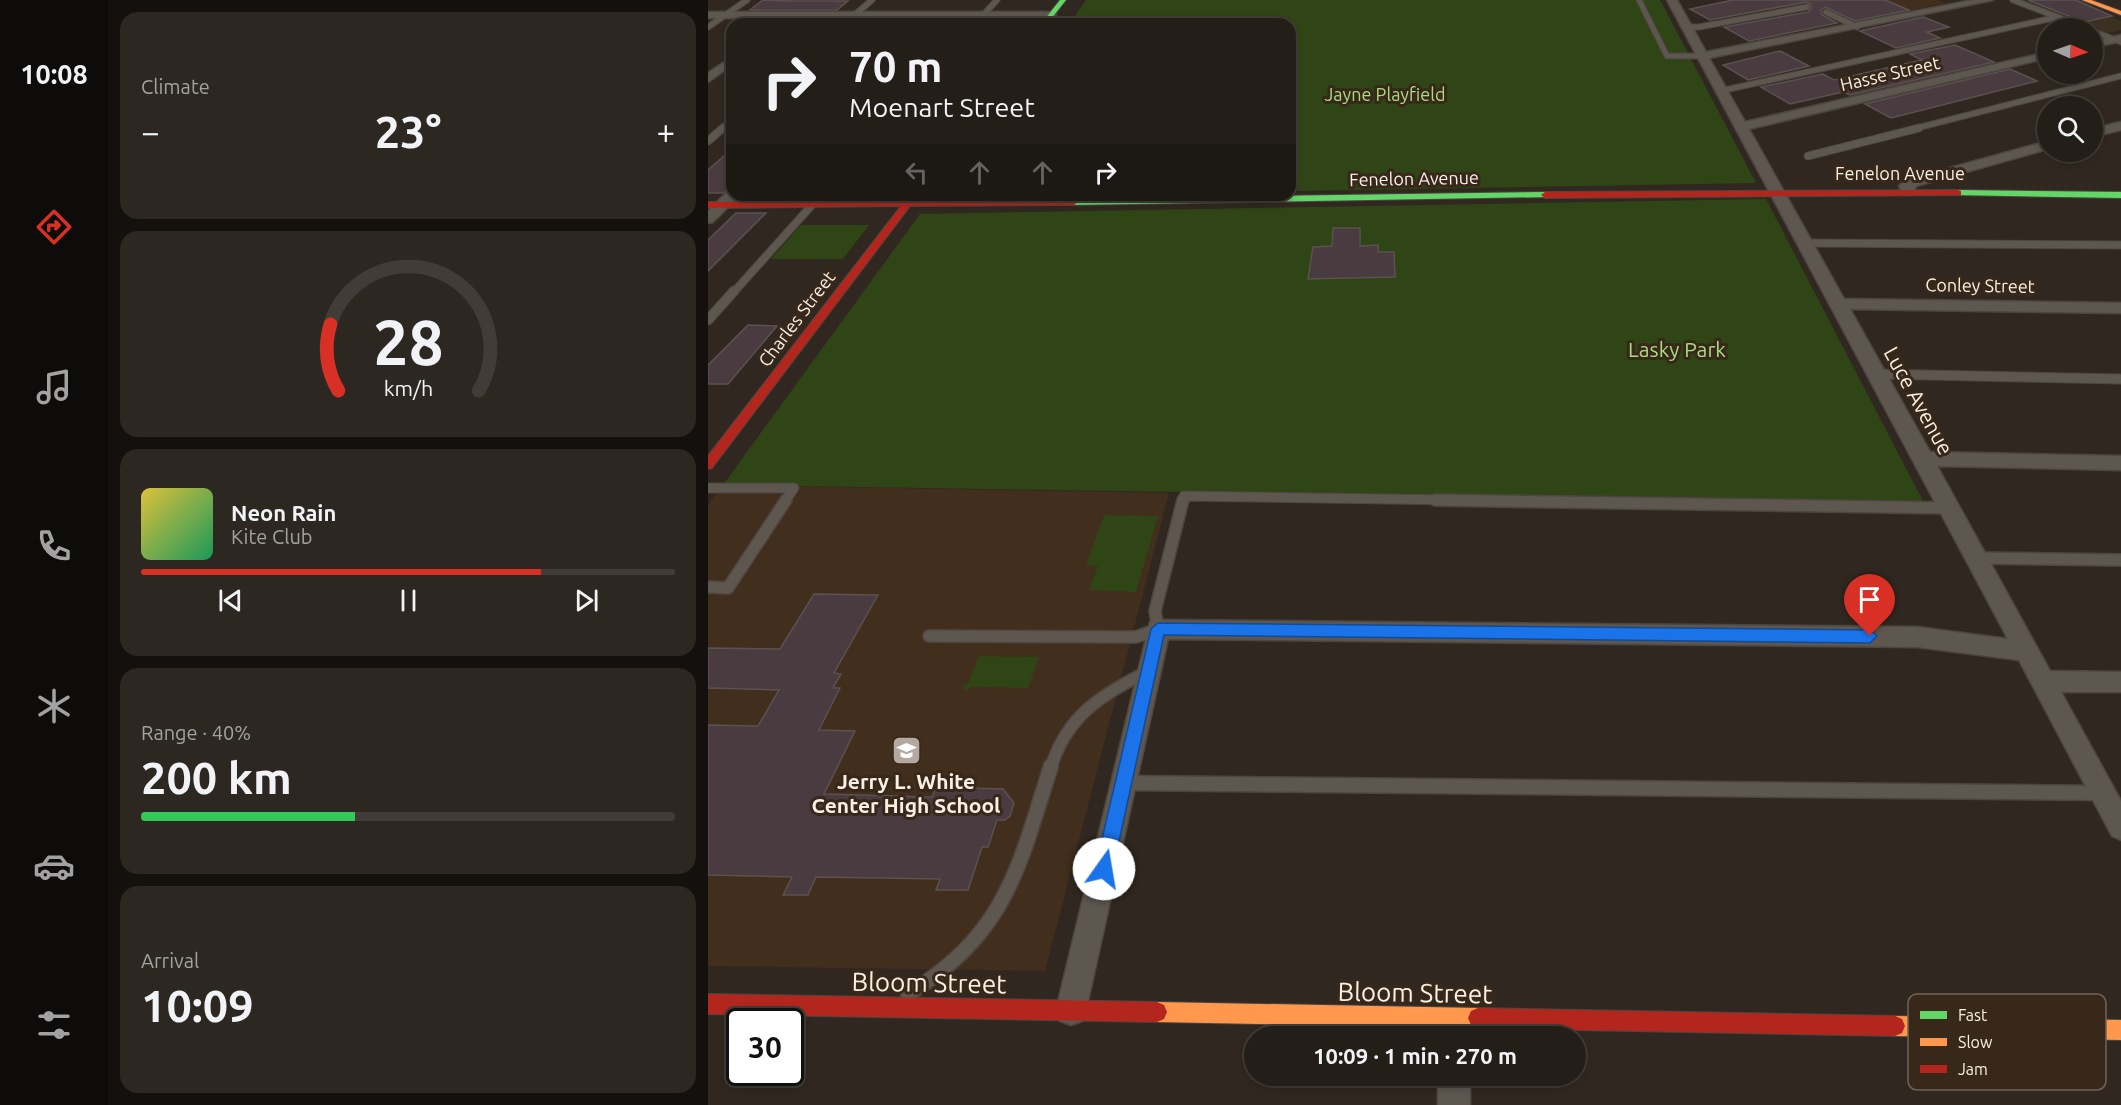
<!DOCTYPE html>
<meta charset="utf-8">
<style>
body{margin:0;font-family:Ubuntu,sans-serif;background:#2c2721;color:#f1f3f6;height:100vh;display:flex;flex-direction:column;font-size:22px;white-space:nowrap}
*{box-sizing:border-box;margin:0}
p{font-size:20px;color:#a3a2a2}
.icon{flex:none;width:33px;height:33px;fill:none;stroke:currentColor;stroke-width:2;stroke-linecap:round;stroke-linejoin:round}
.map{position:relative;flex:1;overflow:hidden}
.sheet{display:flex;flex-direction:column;gap:12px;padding:12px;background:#14100d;width:600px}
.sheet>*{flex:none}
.top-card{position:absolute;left:18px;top:18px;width:570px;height:183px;border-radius:18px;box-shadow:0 3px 9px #0003,0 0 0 2px #413c37;background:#241e18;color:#f1f3f6;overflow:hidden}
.needle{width:39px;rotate:92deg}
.buttons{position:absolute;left:1329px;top:18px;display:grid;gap:12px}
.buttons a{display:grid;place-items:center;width:66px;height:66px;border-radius:50%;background:#241e18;box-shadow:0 3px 9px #0003,0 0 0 2px #413c37;font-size:30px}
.speed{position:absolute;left:18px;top:1008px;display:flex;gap:12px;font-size:30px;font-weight:700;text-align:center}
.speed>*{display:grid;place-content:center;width:78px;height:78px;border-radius:50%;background:#241e18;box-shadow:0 3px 9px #0003,0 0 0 2px #413c37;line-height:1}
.speed .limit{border:3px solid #111;border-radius:9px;background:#fff;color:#111}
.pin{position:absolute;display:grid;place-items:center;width:51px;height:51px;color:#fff;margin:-62px -26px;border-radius:50% 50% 50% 0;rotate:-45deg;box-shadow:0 0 6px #0007}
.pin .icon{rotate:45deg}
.me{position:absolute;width:66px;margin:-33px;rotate:13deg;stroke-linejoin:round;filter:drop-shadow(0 0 4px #0008)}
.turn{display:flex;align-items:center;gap:21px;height:126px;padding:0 24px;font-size:27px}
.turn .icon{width:78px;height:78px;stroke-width:2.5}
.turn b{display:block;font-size:42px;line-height:51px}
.lanes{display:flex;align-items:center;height:57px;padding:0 24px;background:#0003;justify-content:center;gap:30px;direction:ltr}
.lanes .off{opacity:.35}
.big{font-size:45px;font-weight:700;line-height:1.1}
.sheet .card{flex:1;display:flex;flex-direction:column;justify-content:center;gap:9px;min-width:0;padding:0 21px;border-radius:18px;background:#2c2721}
.sheet .dial{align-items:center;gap:0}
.dial svg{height:156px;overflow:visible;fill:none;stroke:#413c37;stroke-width:7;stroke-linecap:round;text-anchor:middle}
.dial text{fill:#f1f3f6;stroke:none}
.song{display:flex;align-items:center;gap:18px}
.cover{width:72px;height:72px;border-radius:9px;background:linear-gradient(135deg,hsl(50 70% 55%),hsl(150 70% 35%))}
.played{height:6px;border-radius:3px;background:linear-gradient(90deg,#d93025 75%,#413c37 75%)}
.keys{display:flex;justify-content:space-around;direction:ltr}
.heat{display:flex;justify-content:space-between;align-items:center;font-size:33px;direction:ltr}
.charge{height:9px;border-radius:4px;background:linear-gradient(90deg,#34c759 40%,#413c37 0)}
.trip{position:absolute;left:536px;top:1026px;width:342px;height:60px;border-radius:30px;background:#241e18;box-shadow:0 3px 9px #0003,0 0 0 2px #413c37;font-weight:700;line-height:60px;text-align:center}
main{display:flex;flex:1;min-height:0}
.tab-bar{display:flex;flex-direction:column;width:108px;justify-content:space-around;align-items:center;background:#0e0c0a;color:#a3a2a2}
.tab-bar .icon{width:42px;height:42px}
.tab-bar .current{color:#d93025}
.tab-bar b{font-size:27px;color:#f1f3f6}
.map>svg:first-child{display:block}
.commercial{fill:#3a3121}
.built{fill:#412e1c}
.green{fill:#2f4516}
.building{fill:#4a3b40;stroke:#595250;stroke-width:1.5}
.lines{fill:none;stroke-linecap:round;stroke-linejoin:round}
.lane-far4-casing{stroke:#4d453f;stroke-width:7}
.lane-far3-casing{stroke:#4d453f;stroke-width:9}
.lane-far2-casing{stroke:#4d453f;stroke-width:11}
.lane-far1-casing{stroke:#4d453f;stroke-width:14}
.lane-casing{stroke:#4d453f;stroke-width:17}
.street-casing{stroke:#4d453f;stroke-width:3}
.fast-casing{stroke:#4d453f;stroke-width:2}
.slow-casing{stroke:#4d453f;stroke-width:2}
.jam-casing{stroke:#4d453f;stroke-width:2}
.lane-far4{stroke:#5d5750;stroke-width:5}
.lane-far3{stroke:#5d5750;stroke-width:7}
.lane-far2{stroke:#5d5750;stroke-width:9}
.lane-far1{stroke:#5d5750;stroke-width:11}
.lane{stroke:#5d5750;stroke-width:14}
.street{fill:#5d5750;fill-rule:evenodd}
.fast{fill:#63d668;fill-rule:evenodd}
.slow{fill:#ff974d;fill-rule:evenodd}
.jam{fill:#b3261e;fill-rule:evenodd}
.route{fill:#1a73e8;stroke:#114b97;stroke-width:1.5}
.labels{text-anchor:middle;stroke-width:6;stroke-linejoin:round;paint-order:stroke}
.far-street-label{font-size:18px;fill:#f9efe5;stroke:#372819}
.far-park-label{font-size:18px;fill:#a9dc80;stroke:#372819}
.park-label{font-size:21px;fill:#a9dc80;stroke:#372819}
.street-label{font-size:21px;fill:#f9efe5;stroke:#372819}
.poi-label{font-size:21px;font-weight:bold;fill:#f9efe5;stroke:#372819}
.near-street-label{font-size:26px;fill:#f9efe5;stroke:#372819}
.key{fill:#372819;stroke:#716456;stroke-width:1.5}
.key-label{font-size:16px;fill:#f9efe5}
</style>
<main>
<nav class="tab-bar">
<b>10:08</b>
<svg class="icon current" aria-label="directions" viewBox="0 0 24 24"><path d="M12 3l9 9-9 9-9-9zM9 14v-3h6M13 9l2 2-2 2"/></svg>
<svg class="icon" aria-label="music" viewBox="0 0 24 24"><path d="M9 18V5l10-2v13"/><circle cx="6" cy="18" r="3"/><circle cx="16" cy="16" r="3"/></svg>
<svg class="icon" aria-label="phone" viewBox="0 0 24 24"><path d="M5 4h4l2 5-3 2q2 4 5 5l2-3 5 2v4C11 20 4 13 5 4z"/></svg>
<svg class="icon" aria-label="climate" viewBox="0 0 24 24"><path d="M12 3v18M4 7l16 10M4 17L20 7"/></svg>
<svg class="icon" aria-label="car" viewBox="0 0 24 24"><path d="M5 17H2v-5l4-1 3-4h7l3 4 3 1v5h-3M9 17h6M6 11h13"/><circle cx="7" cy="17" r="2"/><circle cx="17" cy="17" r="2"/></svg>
<svg class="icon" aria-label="filters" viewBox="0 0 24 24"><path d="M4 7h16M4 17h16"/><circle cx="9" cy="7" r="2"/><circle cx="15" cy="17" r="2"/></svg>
</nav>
<section class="sheet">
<div class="card"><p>Climate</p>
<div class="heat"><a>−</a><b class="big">23°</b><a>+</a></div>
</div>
<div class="card dial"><svg viewBox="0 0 100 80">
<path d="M14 69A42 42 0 1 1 86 69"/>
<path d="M14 69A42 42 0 0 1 10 35" stroke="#d93025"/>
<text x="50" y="56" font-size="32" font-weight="700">28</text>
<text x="50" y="72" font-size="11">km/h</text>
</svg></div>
<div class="card">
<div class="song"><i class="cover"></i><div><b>Neon Rain</b><p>Kite Club</p></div></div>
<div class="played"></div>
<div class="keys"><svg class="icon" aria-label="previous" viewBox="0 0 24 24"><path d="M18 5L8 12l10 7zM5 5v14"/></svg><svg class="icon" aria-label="pause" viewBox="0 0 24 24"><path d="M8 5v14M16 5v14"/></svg><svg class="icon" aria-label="next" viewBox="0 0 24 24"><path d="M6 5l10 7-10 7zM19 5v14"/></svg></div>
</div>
<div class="card"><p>Range · 40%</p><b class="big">200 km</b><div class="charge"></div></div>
<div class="card"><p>Arrival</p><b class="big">10:09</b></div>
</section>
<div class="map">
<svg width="1413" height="1105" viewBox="0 0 1413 1105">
<rect width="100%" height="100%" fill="#302820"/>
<path class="commercial" d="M1308 0H1355L1413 21V30L1397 34Z"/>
<g class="built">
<path d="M1042 0H1230L1236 3 1135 24 1097 5 1064 11Z"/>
<path d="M15 485 461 493 337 971 0 966V505Z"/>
</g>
<g class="green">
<path d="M378 0H952L1048 183 582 191V24H352L355 19H365Z"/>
<path d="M1058 199 1216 503 15 485 212 214Z"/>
<path d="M93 225H161L135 259H63Z"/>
<path d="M396 515 450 516 428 592 381 590 390 566 378 565Z"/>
<path d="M271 656 331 657 320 688 263 687 257 691 254 686 260 683Z"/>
</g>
<g class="building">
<path d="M55 0 84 1H140L129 10H42Z"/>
<path d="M1025 0H1177L1201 10 1147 21 1117 7 1113 10 1114 15 1129 23 1041 41 1016 27 1100 12 1103 9V4L1098 2 1002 20 982 9Z"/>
<path d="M1320 0H1368L1404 16 1376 22Z"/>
<path d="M1215 17 1241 27 1219 32 1232 38 1188 48 1152 31Z"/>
<path d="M28 20H116L112 24H22Z"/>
<path d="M1247 45 1286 62 1142 95 1135 92 1082 104 1053 87 1115 74 1126 80 1214 60 1202 54Z"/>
<path d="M1072 51 1101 66 1040 80 1015 65Z"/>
<path d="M1302 69 1329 81 1183 118 1157 104Z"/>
<path d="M24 149V189L15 193H0V170Z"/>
<path d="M28 213H58L0 271V240Z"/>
<path d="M625 228H652V246L670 245V252H686L687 277 600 279 605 247 624 246Z"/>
<path d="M40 325 69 326 20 384H0V365Z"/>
<path d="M106 594 170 595 126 673 133 674 125 688H132L111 730 147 731 116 794 224 797 228 787 295 789 306 803 302 816 297 820H289L280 847H274L260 890H228L232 879 108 877 100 895H75L84 877 0 875V725L50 726 71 690 0 688V648L72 649Z"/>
</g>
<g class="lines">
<defs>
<g id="lane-far4">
<path d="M931 0 959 56H994"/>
<path d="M1305 0 1378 28"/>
<path d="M1118 12 1149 27"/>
<path d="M136 24 164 0"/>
<path d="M267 24 289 0"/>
<path d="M0 27 39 0"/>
<path d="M978 27H991L1099 7"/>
<path d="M1384 31 1413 42"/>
<path d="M1012 91 1350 17"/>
<path d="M13 129 24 120"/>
<path d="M1205 129 1413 76"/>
</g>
<g id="lane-far3">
<path d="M0 141 15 128"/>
<path d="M1100 156 1211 128"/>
<path d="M1098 243 1413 245"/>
<path d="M25 293 113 195"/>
</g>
<g id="lane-far2">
<path d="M0 320 26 291"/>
<path d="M1170 374 1413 379"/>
<path d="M0 488H86L77 501"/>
<path d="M475 501 476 496 823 501"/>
</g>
<g id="lane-far1">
<path d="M727 500 1242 508"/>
<path d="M1269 558 1413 560"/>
<path d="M0 587 20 588 78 500"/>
<path d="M221 636 428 637 450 629 447 611 475 500"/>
<path d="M343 767C360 714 393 696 440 671"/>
</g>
<g id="lane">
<path d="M416 783 1394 793"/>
<path d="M200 994C299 933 310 869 343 766"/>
</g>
<g id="street">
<path d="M959 0H969L998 52 1265 0H1285L1001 58 1037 122 1340 52V58L1041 129 1136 299 1413 303V313L1142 309 1222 452 1413 456V470L1229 466 1342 671 1413 672V692H1353L1413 801V840L1404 836 1311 660 1209 647 460 639 378 1010 374 1021 363 1025 352 1021 348 1010 442 622 450 620 1209 627 1300 639Z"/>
<path d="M0 12H343L348 15 343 18H0Z"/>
<path d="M1413 35V41L1384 48V42Z"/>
<path d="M24 57V65L0 82V73Z"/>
<path d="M1413 122V130L1384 137V129Z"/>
<path d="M1340 141V149L1208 186 1205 194H1195L1191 186 1198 180Z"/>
<path d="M24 191V195H31L29 198 5 222 0 223V211L19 192Z"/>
<rect x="730" y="1076" width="32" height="29"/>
</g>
<g id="fast">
<path d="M352 0H358L339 24H333Z"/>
<path d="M1250 190 1413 192V198L1247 195V191Z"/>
<path d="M837 192 841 195 840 197 366 205 362 202 366 199Z"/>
</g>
<g id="slow">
<path d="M1374 0H1383L1413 11V15Z"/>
<path d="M449 1002 770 1008 777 1011 780 1018 777 1025 770 1028 449 1022 442 1019 439 1012 442 1005Z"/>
<path d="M1187 1016 1413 1020V1040L1187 1036 1180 1033 1177 1026 1180 1019Z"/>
</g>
<g id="jam">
<path d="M1250 190 1253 191V195L837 198 833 195 837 192Z"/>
<path d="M201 195H210L206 201 366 199 370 202 366 205 202 206 4 468 0 469V456L193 206 0 208V202L197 201Z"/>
<path d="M0 994 449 1002 456 1005 459 1012 456 1019 449 1022 0 1014Z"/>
<path d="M770 1008 1187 1016 1194 1019 1197 1026 1194 1033 1187 1036 770 1028 763 1025 760 1018 763 1011Z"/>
</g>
</defs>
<use href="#lane-far4" class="lane-far4-casing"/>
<use href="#lane-far3" class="lane-far3-casing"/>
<use href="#lane-far2" class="lane-far2-casing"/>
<use href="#lane-far1" class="lane-far1-casing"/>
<use href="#lane" class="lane-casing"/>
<use href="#street" class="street-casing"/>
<use href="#fast" class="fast-casing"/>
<use href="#slow" class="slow-casing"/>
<use href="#jam" class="jam-casing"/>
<use href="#lane-far4" class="lane-far4"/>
<use href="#lane-far3" class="lane-far3"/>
<use href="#lane-far2" class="lane-far2"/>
<use href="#lane-far1" class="lane-far1"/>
<use href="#lane" class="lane"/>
<use href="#street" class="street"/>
<use href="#fast" class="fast"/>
<use href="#slow" class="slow"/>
<use href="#jam" class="jam"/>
</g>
<path class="route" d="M450 623 1162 630 1169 636 1162 643 456 635 405 869 402 875 396 878 390 875 387 869 443 629Z"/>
<defs>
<symbol id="school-square" viewBox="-11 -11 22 22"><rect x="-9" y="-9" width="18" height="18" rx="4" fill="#b3a9a0" stroke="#372819"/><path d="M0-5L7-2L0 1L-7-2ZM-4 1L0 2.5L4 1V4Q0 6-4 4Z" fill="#fff"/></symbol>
</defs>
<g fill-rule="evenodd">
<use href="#school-square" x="182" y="734" width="33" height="33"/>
</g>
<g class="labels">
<g class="far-street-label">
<text transform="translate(1182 74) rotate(-13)" y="6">Hasse Street</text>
<text x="1192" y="180">Fenelon Avenue</text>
<text transform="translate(706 179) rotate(-1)" y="6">Fenelon Avenue</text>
<text transform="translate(1272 286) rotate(1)" y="6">Conley Street</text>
<text transform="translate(89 319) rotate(-53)" y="6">Charles Street</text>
</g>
<g class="far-park-label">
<text x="677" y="101">Jayne Playfield</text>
</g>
<g class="park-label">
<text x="969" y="357">Lasky Park</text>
</g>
<g class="street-label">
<text transform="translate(1210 401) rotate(61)" y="7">Luce Avenue</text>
</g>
<g class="poi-label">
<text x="198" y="789">Jerry L. White<tspan x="198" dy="24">Center High School</tspan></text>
</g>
<g class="near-street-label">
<text transform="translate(221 983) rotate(1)" y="9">Bloom Street</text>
<text transform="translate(707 993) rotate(1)" y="9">Bloom Street</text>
</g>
</g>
<rect x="1200" y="994" width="198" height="96" rx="9" class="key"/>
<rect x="1212" y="1011" width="27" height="8" fill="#63d668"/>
<rect x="1212" y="1038" width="27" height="8" fill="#ff974d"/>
<rect x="1212" y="1065" width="27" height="8" fill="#b3261e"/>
<g class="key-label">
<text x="1250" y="1021">Fast</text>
<text x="1250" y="1048">Slow</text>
<text x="1250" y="1075">Jam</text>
</g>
</svg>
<div class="buttons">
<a><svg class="needle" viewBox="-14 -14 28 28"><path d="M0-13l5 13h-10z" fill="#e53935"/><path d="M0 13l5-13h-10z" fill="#a3a2a2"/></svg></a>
<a><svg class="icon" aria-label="search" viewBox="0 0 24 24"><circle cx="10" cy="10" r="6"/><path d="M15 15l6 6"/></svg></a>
</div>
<div class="speed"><div class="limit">30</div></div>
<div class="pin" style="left:1162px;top:636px;background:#d93025"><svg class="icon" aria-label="arrive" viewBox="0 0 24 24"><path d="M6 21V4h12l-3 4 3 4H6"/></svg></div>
<svg class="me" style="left:396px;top:869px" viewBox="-20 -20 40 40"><circle r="19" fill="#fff"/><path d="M0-13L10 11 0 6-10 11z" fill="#1a73e8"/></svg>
<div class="trip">10:09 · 1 min · 270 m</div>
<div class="top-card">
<div class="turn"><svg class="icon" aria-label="right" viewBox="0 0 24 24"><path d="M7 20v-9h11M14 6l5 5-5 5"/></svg><div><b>70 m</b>Moenart Street</div></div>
<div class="lanes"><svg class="icon off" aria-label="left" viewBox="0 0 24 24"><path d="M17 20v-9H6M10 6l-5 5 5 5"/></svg><svg class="icon off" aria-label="ahead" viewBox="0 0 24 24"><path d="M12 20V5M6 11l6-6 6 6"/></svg><svg class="icon off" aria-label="ahead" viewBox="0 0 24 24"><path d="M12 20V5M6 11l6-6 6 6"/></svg><svg class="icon" aria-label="right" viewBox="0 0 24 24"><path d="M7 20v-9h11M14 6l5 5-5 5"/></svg></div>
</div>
</div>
</main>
